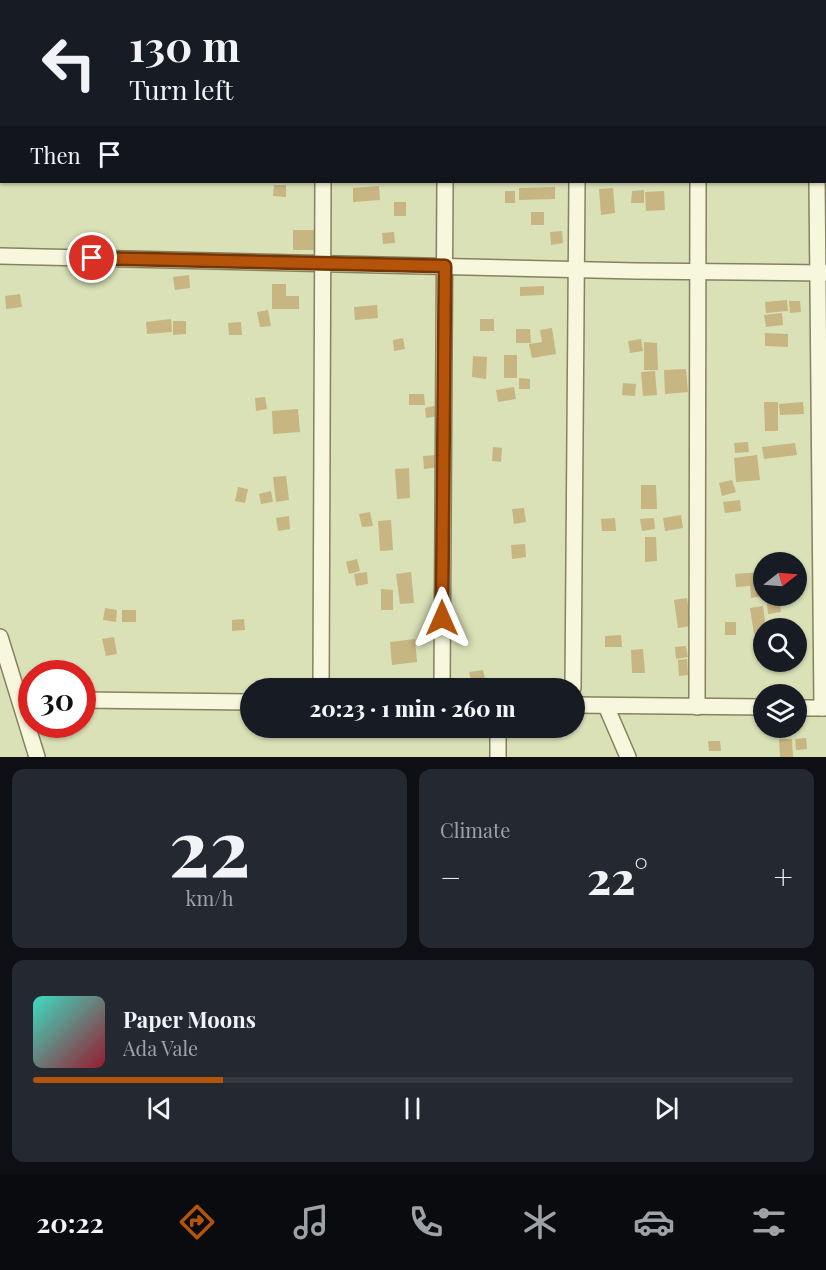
<!DOCTYPE html>
<meta charset="utf-8">
<style>
body{margin:0;font-family:"Playfair Display",serif;background:#242831;color:#f1f3f6;height:100vh;display:flex;flex-direction:column;font-size:22px;white-space:nowrap}
*{box-sizing:border-box;margin:0}
p{font-size:20px;color:#9ea1a6}
.icon{flex:none;width:33px;height:33px;fill:none;stroke:currentColor;stroke-width:2;stroke-linecap:round;stroke-linejoin:round}
.map{position:relative;height:757px;overflow:hidden}
.side{display:flex;flex-direction:column;gap:12px;padding:12px;background:#0d0f14;flex:1}
.side>*{flex:none}
.guide{position:absolute;left:0px;top:0px;width:826px;height:183px;box-shadow:0 2px 4px #0004;background:#171b24;color:#f1f3f6;overflow:hidden}
.needle{width:39px;rotate:73deg}
.fabs{position:absolute;left:753px;top:552px;display:grid;gap:12px}
.fabs a{display:grid;place-items:center;width:54px;height:54px;border-radius:50%;background:#171b24;box-shadow:0 2px 4px #0004;font-size:30px}
.speed{position:absolute;left:18px;top:660px;display:flex;gap:12px;font-size:30px;font-weight:700;text-align:center}
.speed>*{display:grid;place-content:center;width:78px;height:78px;border-radius:50%;background:#171b24;box-shadow:0 2px 4px #0004;line-height:1}
.speed .limit{border:9px solid #d22;background:#fff;color:#111}
.pin{position:absolute;display:grid;place-items:center;width:51px;height:51px;color:#fff;margin:-26px;border:3px solid #fff;border-radius:50%;box-shadow:0 2px 6px #0007}
.me{position:absolute;width:66px;margin:-33px;rotate:0deg;stroke-linejoin:round;filter:drop-shadow(0 0 4px #0008)}
.turn{display:flex;align-items:center;gap:21px;height:126px;padding:0 30px;font-size:27px}
.turn .icon{width:78px;height:78px;stroke-width:2.5}
.turn b{display:block;font-size:42px;line-height:51px}
.then{display:flex;align-items:center;height:57px;padding:0 30px;background:#0003;gap:12px;font-size:22px}
.big{font-size:45px;font-weight:800;line-height:1.1}
.side .tile{flex:1;display:flex;flex-direction:column;justify-content:center;gap:9px;min-width:0;padding:0 21px;border-radius:12px;background:#242831}
.side .dial{align-items:center;gap:0}
.dial b{font-size:78px;line-height:1}
.song{display:flex;align-items:center;gap:18px}
.cover{width:72px;height:72px;border-radius:9px;background:linear-gradient(135deg,hsl(170 70% 55%),hsl(350 70% 35%))}
.played{height:6px;border-radius:3px;background:linear-gradient(90deg,#b45309 25%,#363941 25%)}
.keys{display:flex;justify-content:space-around;direction:ltr}
.heat{display:flex;justify-content:space-between;align-items:center;font-size:33px;direction:ltr}
.side .tiles{flex:1;display:grid;gap:12px;grid-template-columns:1fr 1fr}
.tile:last-child{grid-column:span 2}
.trip{position:absolute;left:240px;top:678px;width:345px;height:60px;border-radius:30px;background:#171b24;box-shadow:0 2px 4px #0004;font-weight:800;line-height:60px;text-align:center}
.dock{display:flex;height:96px;justify-content:space-around;align-items:center;background:#090b0e;color:#9ea1a6}
.dock .icon{width:42px;height:42px}
.dock .active{color:#b45309}
.dock b{font-size:27px;color:#f1f3f6}
.map>svg:first-child{display:block}
.farmland{fill:#dae1b7;fill-rule:evenodd}
.building{fill:#c7b582}
.lines{fill:none;stroke-linecap:round;stroke-linejoin:round}
.minor-casing{stroke:#87815f;stroke-width:18}
.minor{stroke:#f6f7dc;stroke-width:15}
.route-casing{stroke:#753606;stroke-width:15}
.route{stroke:#b45309;stroke-width:10}
</style>
<div class="map">
<svg width="826" height="757" viewBox="0 0 826 757">
<rect width="100%" height="100%" fill="#ebecc9"/>
<path class="farmland" d="M0 0H826V757H0ZM2 2H825V182H2ZM764 562H796V596H764ZM764 628H796V662H764ZM32 674H82V724H32ZM250 688H574V728H250ZM764 694H796V728H764Z"/>
<g class="building">
<path d="M274 185H286V197L273 196Z"/>
<path d="M379 186 380 200 353 202V188Z"/>
<path d="M555 187V199L519 200V188Z"/>
<path d="M613 188 615 213 601 215 599 189Z"/>
<path d="M644 190V203H631L632 191Z"/>
<rect x="505" y="191" width="10" height="12"/>
<path d="M664 191 665 210 646 211 645 192Z"/>
<rect x="394" y="202" width="12" height="14"/>
<rect x="531" y="212" width="13" height="13"/>
<rect x="293" y="230" width="22" height="20"/>
<path d="M562 231 563 243 551 245 550 232Z"/>
<path d="M394 232 395 243 383 244 382 233Z"/>
<path d="M189 275 190 288 175 290 173 277Z"/>
<path d="M272 284H286V296H299V309H272Z"/>
<path d="M544 286V295L520 296V287Z"/>
<path d="M20 294 22 307 6 309 5 296Z"/>
<path d="M787 300 788 311 766 313 765 302Z"/>
<path d="M789 301H800L801 312 790 313Z"/>
<path d="M377 305 378 318 355 320 354 307Z"/>
<path d="M268 310 271 326 260 327 257 312Z"/>
<path d="M782 313 783 325 766 327 764 315Z"/>
<path d="M171 319 172 332 147 334 146 322Z"/>
<rect x="480" y="319" width="14" height="12"/>
<path d="M173 321H186V334L173 335Z"/>
<path d="M241 322 242 335H229L228 323Z"/>
<path d="M552 328 556 354 532 358 529 344 542 342 540 330Z"/>
<path d="M516 329H530L531 343H516Z"/>
<path d="M765 333 788 334V347L765 346Z"/>
<path d="M403 338 405 349 394 351 393 340Z"/>
<path d="M641 339 643 351 630 353 628 341Z"/>
<path d="M644 342 657 343 658 370H644Z"/>
<rect x="504" y="355" width="13" height="23"/>
<path d="M473 356 487 357 486 379 472 377Z"/>
<path d="M686 369 688 392 665 394 664 370Z"/>
<path d="M655 371 657 395 643 396 641 372Z"/>
<path d="M519 378 530 379V389H519Z"/>
<path d="M623 383 636 384 635 396 622 395Z"/>
<path d="M514 387 516 399 498 402 496 390Z"/>
<path d="M409 394H424L425 405H409Z"/>
<path d="M265 397 267 409 256 411 255 398Z"/>
<path d="M764 402H778V431H765Z"/>
<path d="M803 402 804 414 780 415 779 404Z"/>
<path d="M438 405 440 416 426 418 425 408Z"/>
<path d="M298 409 300 432 273 434 272 411Z"/>
<path d="M748 442 749 452 735 453 734 443Z"/>
<path d="M795 443 797 455 764 459 762 447Z"/>
<path d="M493 447 502 448 501 462 492 461Z"/>
<path d="M436 455 438 467 424 469 423 456Z"/>
<path d="M757 455 760 480 736 482 734 458Z"/>
<path d="M409 468 410 498 397 499 395 469Z"/>
<path d="M286 476 289 500 276 502 273 477Z"/>
<path d="M732 480 736 492 722 496 719 483Z"/>
<path d="M641 485H656L657 509H641Z"/>
<path d="M238 487 248 489 245 503 235 501Z"/>
<path d="M271 491 273 502 261 504 259 494Z"/>
<path d="M740 500 741 511 725 513 723 502Z"/>
<path d="M524 508 526 522 514 524 512 509Z"/>
<path d="M370 512 373 526 362 527 359 514Z"/>
<path d="M681 515 683 528 665 531 663 518Z"/>
<path d="M289 516 290 529 278 531 276 518Z"/>
<path d="M615 518 616 531H602L601 519Z"/>
<path d="M654 518 655 529 642 531 640 519Z"/>
<path d="M391 520 393 550 380 551 378 521Z"/>
<path d="M645 537H656L657 561 645 562Z"/>
<path d="M525 544 526 557 512 559 511 545Z"/>
<path d="M357 559 360 571 349 574 346 562Z"/>
<path d="M367 572 368 584 356 586 354 574Z"/>
<path d="M411 572 414 603 400 604 396 574Z"/>
<path d="M762 572 764 596 751 598 750 586 736 587 735 574Z"/>
<path d="M381 589 393 590V610H381Z"/>
<path d="M766 596H779L781 612 768 614Z"/>
<path d="M687 598 691 626 678 628 674 600Z"/>
<path d="M763 606 766 628H764V633L754 634 750 608Z"/>
<path d="M105 608 117 610 116 622 103 620Z"/>
<rect x="122" y="610" width="14" height="12"/>
<path d="M244 619 245 630 232 631V620Z"/>
<rect x="725" y="622" width="11" height="13"/>
<path d="M621 635 622 647H605V636Z"/>
<path d="M764 636V648L755 650 753 639Z"/>
<path d="M114 637 117 654 106 656 102 639Z"/>
<path d="M415 639 417 662 392 665 390 642Z"/>
<path d="M686 646 688 657 676 659 675 647Z"/>
<path d="M643 649 645 673H632L631 650Z"/>
<path d="M687 659 688 675 679 676 678 660Z"/>
<path d="M483 670 487 688H473L469 672Z"/>
<path d="M806 738 807 749 796 750 795 739Z"/>
<path d="M779 739H792L793 757H780Z"/>
<path d="M708 741H720L721 751H709Z"/>
</g>
<g class="lines">
<defs>
<g id="minor">
<path d="M816 0V2"/>
<path d="M323 2V0"/>
<path d="M447 2V0"/>
<path d="M578 2V0"/>
<path d="M699 2V0"/>
<path d="M817 182 822 708"/>
<path d="M0 256 636 271 826 273"/>
<path d="M0 637 37 757"/>
<path d="M321 688 323 182"/>
<path d="M442 688 445 182"/>
<path d="M573 688 577 182"/>
<path d="M82 700 250 702"/>
<path d="M574 705 764 707"/>
<path d="M606 706 628 757"/>
<path d="M697 707 698 182"/>
<path d="M796 708H826"/>
<path d="M498 728V757"/>
</g>
</defs>
<use href="#minor" class="minor-casing"/>
<use href="#minor" class="minor"/>
</g>
<g class="lines">
<defs>
<path id="route" d="M92 258 445 266 442 618"/>
</defs>
<use href="#route" class="route-casing"/>
<use href="#route" class="route"/>
</g>
</svg>
<div class="fabs">
<a><svg class="needle" viewBox="-14 -14 28 28"><path d="M0-13l5 13h-10z" fill="#e53935"/><path d="M0 13l5-13h-10z" fill="#9ea1a6"/></svg></a>
<a><svg class="icon" aria-label="search" viewBox="0 0 24 24"><circle cx="10" cy="10" r="6"/><path d="M15 15l6 6"/></svg></a>
<a><svg class="icon" aria-label="layers" viewBox="0 0 24 24"><path d="M12 4l9 5-9 5-9-5zM3 14l9 5 9-5"/></svg></a>
</div>
<div class="speed"><div class="limit">30</div></div>
<div class="pin" style="left:92px;top:258px;background:#d93025"><svg class="icon" aria-label="arrive" viewBox="0 0 24 24"><path d="M6 21V4h12l-3 4 3 4H6"/></svg></div>
<svg class="me" style="left:442px;top:618px" viewBox="-20 -20 40 40"><path d="M0-17L14 15 0 8-14 15z" fill="#b45309" stroke="#fff" stroke-width="4"/></svg>
<div class="trip">20:23 · 1 min · 260 m</div>
<div class="guide">
<div class="turn"><svg class="icon" aria-label="left" viewBox="0 0 24 24"><path d="M17 20v-9H6M10 6l-5 5 5 5"/></svg><div><b>130 m</b>Turn left</div></div>
<div class="then">Then<svg class="icon" aria-label="arrive" viewBox="0 0 24 24"><path d="M6 21V4h12l-3 4 3 4H6"/></svg></div>
</div>
</div>
<section class="side">
<div class="tiles">
<div class="tile dial"><b>22</b><p>km/h</p></div>
<div class="tile"><p>Climate</p>
<div class="heat"><a>−</a><b class="big">22°</b><a>+</a></div>
</div>
<div class="tile">
<div class="song"><i class="cover"></i><div><b>Paper Moons</b><p>Ada Vale</p></div></div>
<div class="played"></div>
<div class="keys"><svg class="icon" aria-label="previous" viewBox="0 0 24 24"><path d="M18 5L8 12l10 7zM5 5v14"/></svg><svg class="icon" aria-label="pause" viewBox="0 0 24 24"><path d="M8 5v14M16 5v14"/></svg><svg class="icon" aria-label="next" viewBox="0 0 24 24"><path d="M6 5l10 7-10 7zM19 5v14"/></svg></div>
</div>
</div>
</section>
<nav class="dock">
<b>20:22</b>
<svg class="icon active" aria-label="directions" viewBox="0 0 24 24"><path d="M12 3l9 9-9 9-9-9zM9 14v-3h6M13 9l2 2-2 2"/></svg>
<svg class="icon" aria-label="music" viewBox="0 0 24 24"><path d="M9 18V5l10-2v13"/><circle cx="6" cy="18" r="3"/><circle cx="16" cy="16" r="3"/></svg>
<svg class="icon" aria-label="phone" viewBox="0 0 24 24"><path d="M5 4h4l2 5-3 2q2 4 5 5l2-3 5 2v4C11 20 4 13 5 4z"/></svg>
<svg class="icon" aria-label="climate" viewBox="0 0 24 24"><path d="M12 3v18M4 7l16 10M4 17L20 7"/></svg>
<svg class="icon" aria-label="car" viewBox="0 0 24 24"><path d="M5 17H2v-5l4-1 3-4h7l3 4 3 1v5h-3M9 17h6M6 11h13"/><circle cx="7" cy="17" r="2"/><circle cx="17" cy="17" r="2"/></svg>
<svg class="icon" aria-label="filters" viewBox="0 0 24 24"><path d="M4 7h16M4 17h16"/><circle cx="9" cy="7" r="2"/><circle cx="15" cy="17" r="2"/></svg>
</nav>
